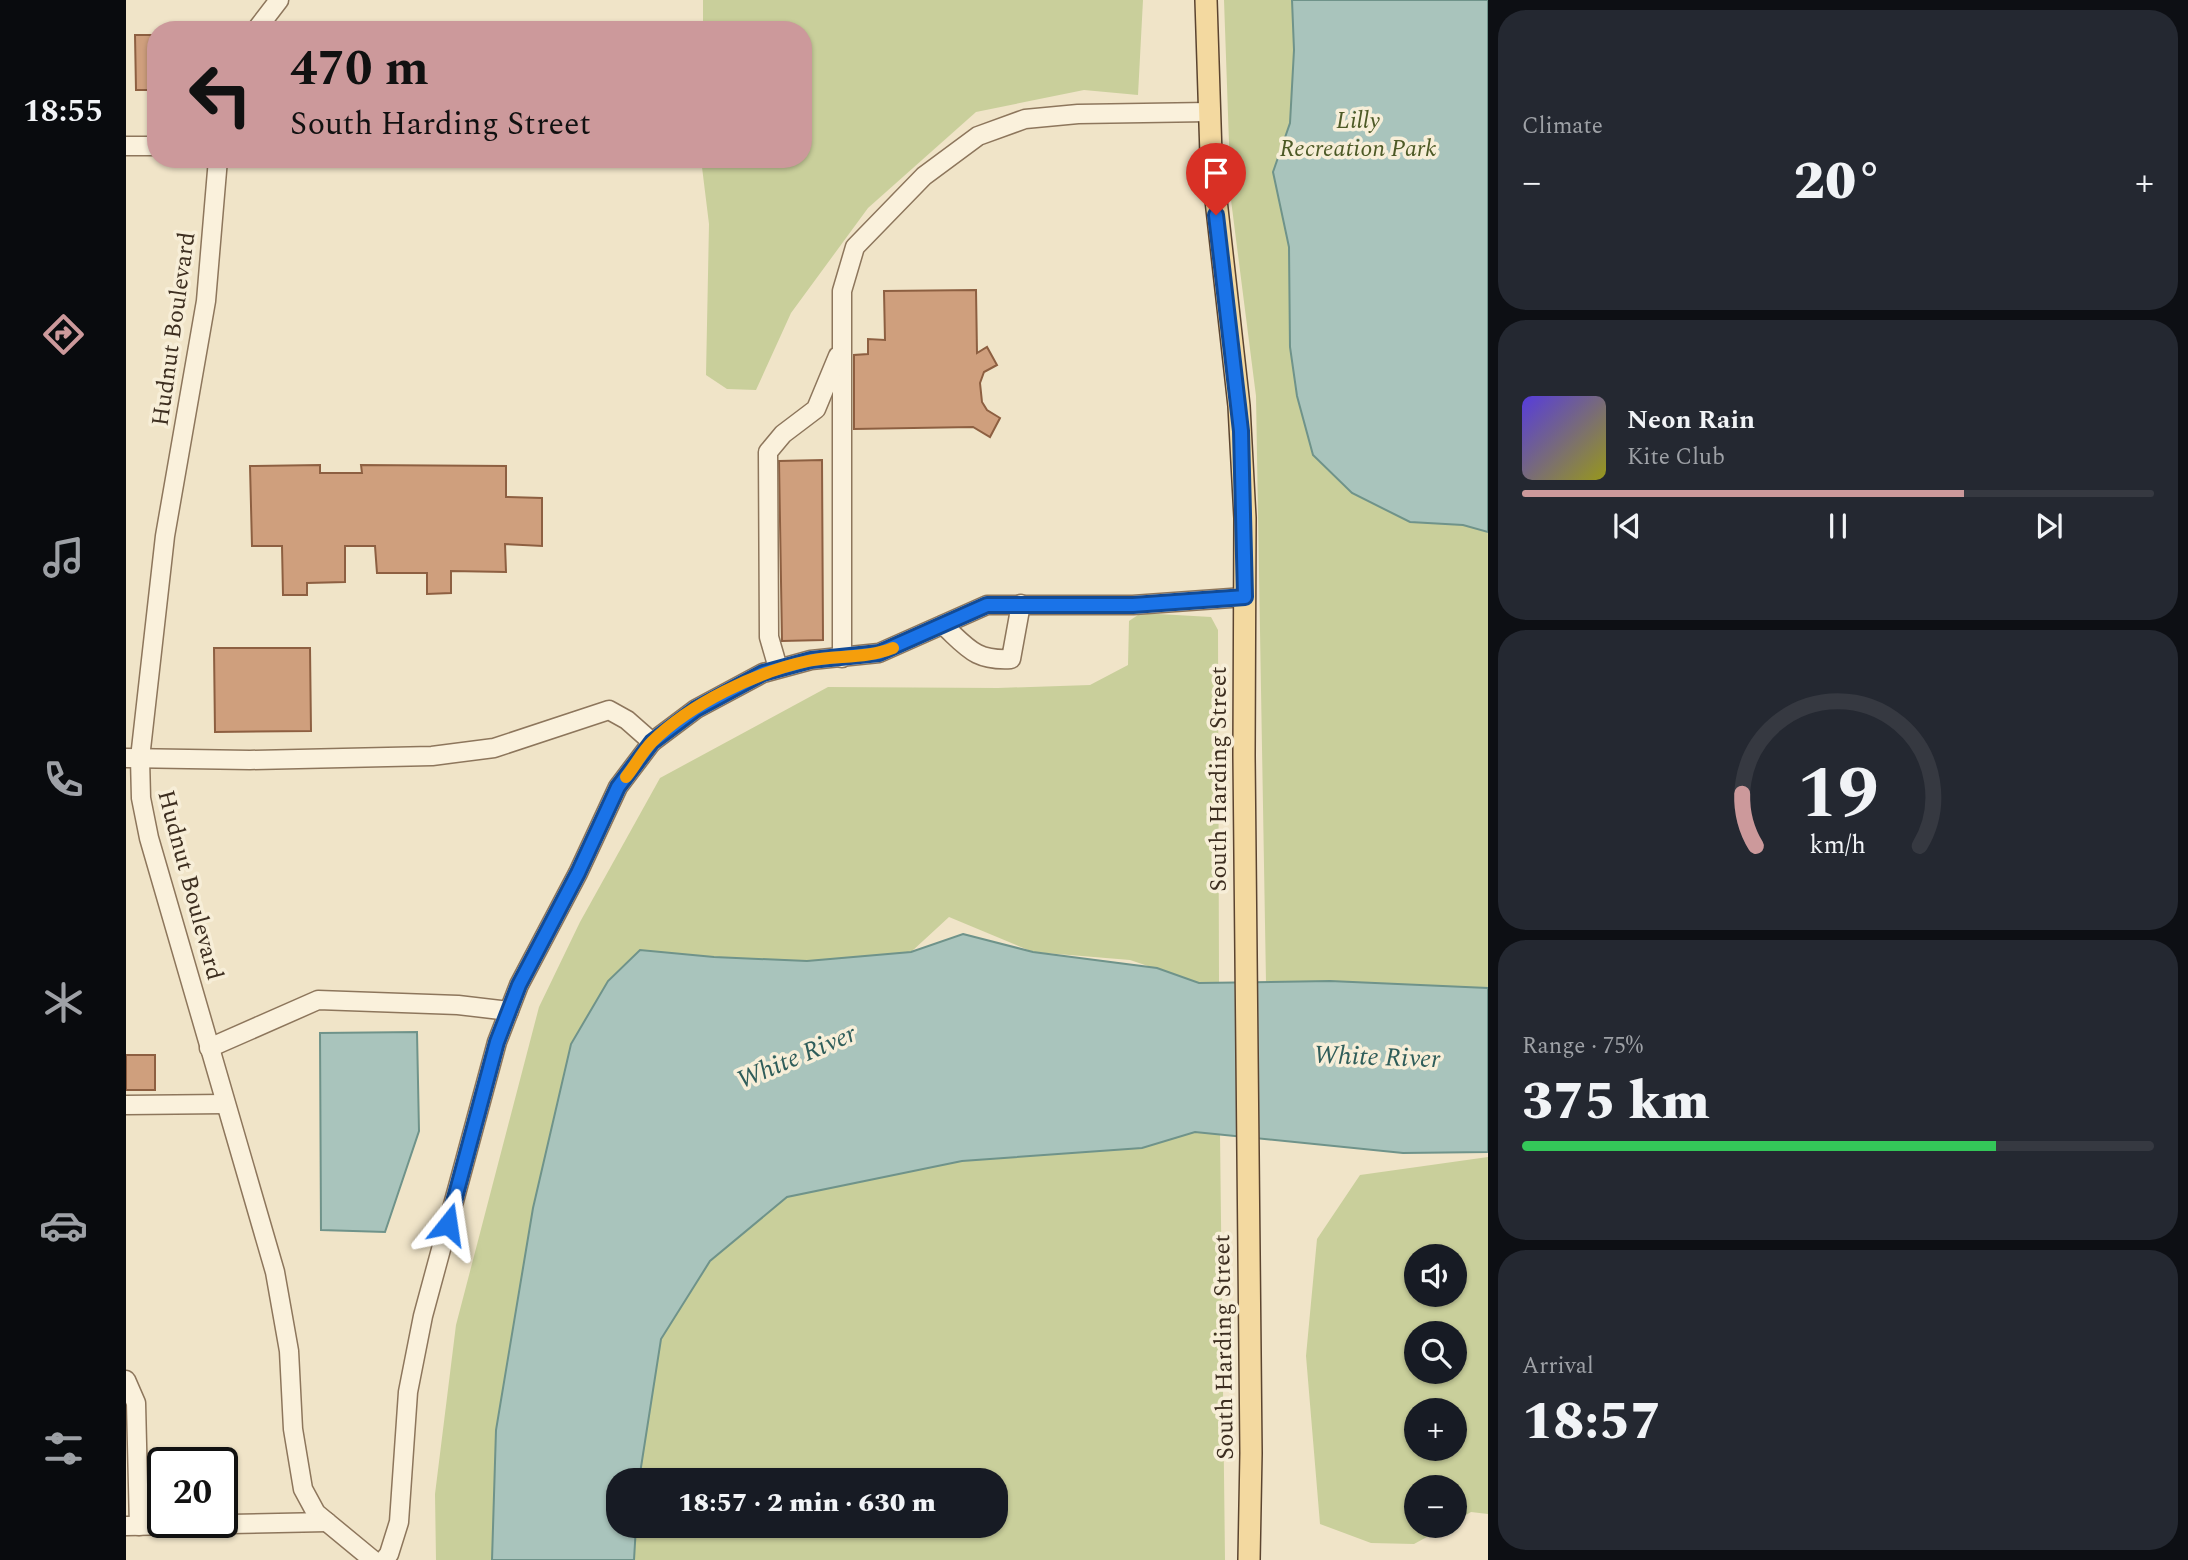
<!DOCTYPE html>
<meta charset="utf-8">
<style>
body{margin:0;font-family:Spectral,serif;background:#242831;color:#f1f3f6;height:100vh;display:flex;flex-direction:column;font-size:26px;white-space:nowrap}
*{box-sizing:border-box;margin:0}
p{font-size:23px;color:#9ea1a6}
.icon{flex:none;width:38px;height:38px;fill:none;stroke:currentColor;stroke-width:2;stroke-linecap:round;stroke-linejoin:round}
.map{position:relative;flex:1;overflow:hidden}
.drawer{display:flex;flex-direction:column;gap:10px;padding:10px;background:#0d0f14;width:700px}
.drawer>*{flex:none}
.guide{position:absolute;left:21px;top:21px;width:665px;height:147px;border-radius:28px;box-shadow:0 2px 5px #0004;background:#cc999b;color:#111;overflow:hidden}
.tools{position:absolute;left:1278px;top:1244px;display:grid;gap:14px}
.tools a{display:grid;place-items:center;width:63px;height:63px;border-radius:50%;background:#171b24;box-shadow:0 2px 5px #0004;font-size:35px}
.speed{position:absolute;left:21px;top:1447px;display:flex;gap:14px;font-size:35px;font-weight:700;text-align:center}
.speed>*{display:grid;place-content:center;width:91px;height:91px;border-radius:50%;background:#171b24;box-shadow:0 2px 5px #0004;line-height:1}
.speed .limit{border:4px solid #111;border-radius:10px;background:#fff;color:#111}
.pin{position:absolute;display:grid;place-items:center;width:60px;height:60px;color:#fff;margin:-72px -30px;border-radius:50% 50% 50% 0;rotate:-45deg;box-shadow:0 0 7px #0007}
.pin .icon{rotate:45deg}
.me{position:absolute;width:77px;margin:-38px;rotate:15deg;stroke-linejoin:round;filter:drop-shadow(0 0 5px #0008)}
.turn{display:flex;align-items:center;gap:24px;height:147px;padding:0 28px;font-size:32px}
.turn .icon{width:91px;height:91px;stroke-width:2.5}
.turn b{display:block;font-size:49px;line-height:60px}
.big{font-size:52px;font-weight:800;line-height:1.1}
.drawer .widget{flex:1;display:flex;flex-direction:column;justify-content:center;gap:10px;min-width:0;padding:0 24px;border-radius:28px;background:#242831}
.drawer .dial{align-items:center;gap:0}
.dial svg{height:182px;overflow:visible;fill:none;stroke:#363941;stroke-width:7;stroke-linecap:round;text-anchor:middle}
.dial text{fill:#f1f3f6;stroke:none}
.song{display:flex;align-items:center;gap:21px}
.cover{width:84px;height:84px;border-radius:10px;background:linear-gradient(135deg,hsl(250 70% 55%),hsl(60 70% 35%))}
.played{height:7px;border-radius:4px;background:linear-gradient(90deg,#cc999b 70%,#363941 70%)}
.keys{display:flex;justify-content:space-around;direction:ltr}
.heat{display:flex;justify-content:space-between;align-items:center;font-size:38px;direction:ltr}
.charge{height:10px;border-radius:5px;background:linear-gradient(90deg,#34c759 75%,#363941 0)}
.trip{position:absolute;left:480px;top:1468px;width:402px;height:70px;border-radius:28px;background:#171b24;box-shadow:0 2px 5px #0004;font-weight:800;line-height:70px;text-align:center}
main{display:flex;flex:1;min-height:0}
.dock{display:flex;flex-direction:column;width:126px;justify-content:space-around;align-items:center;background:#090b0e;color:#9ea1a6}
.dock .icon{width:49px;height:49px}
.dock .active{color:#cc999b}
.dock b{font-size:32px;color:#f1f3f6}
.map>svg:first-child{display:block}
.green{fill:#c9cf9b;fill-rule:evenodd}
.water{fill:#a9c4bc;stroke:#6f938a;stroke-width:2}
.building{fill:#cf9f7d;stroke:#8d5f41;stroke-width:2}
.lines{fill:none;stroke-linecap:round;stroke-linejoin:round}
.minor-casing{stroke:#8d765c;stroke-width:21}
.major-casing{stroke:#5b4430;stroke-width:24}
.minor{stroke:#faf1dc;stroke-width:18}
.major{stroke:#f3d9a0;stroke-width:21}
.route-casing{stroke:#114b97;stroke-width:18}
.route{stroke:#1a73e8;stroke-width:12}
.slow{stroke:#f59e0b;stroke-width:12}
.labels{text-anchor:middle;stroke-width:7;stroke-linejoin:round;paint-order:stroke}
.park-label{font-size:24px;font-style:italic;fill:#4d5a26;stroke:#f7eed8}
.street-label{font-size:24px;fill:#3d2e20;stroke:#f7eed8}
.water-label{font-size:26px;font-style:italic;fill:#2f5d5a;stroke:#f7eed8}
</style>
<main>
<nav class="dock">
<b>18:55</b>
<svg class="icon active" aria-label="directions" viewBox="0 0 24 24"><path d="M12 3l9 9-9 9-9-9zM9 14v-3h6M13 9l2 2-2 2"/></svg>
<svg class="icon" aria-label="music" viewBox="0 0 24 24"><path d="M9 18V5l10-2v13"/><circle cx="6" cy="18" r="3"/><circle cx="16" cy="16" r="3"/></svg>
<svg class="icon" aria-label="phone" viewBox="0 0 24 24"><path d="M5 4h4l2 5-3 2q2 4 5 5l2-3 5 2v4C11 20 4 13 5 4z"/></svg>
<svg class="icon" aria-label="climate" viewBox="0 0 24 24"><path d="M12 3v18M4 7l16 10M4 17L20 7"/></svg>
<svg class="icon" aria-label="car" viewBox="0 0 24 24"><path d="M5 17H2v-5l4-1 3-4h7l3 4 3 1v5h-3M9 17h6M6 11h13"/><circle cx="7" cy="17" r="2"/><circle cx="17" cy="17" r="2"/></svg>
<svg class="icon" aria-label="filters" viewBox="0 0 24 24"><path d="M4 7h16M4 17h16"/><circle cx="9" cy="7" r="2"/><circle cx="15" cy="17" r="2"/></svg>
</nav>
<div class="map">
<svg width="1362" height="1560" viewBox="0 0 1362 1560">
<rect width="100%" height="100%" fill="#f0e4c8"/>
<g class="green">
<path d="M577 0H1017L1012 95 958 90 850 112 742 208 665 313 630 390 601 389 580 375 583 224 575 159H677V30H577Z"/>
<path d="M1098 0H1362V988L1204 981 1140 982 1130 396 1105 200Z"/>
<path d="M1015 613 1085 617 1092 630 1093 982 1073 983 1004 960 907 952 823 917 785 952 681 961 588 957 514 950 482 981 445 1044 407 1208 370 1430 366 1560H310L309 1494 330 1325 413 1007 454 922 534 778 702 687 872 688 964 685 1002 665 1003 621Z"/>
<path d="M1069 1132 1094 1134 1099 1560H508L510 1526H870V1480H513L535 1339 584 1261 661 1197 836 1161 1016 1148Z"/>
<path d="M1362 1157V1514L1345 1512 1328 1522V1488H1290V1526H1321L1288 1544 1245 1543 1194 1524 1180 1356 1191 1239 1234 1175ZM1290 1256H1328V1295H1290ZM1290 1334H1328V1372H1290ZM1290 1410H1328V1449H1290Z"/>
</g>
<g class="water">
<path d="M1166 0H1362V532L1337 525 1284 522 1226 493 1187 455 1171 396 1164 347 1163 247 1147 172 1164 123 1168 50Z"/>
<path d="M837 934 907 952 1031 968 1073 983 1204 981 1362 988V1152L1277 1153 1069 1132 1016 1148 836 1161 661 1197 584 1261 535 1339 513 1480H492V1526H510L508 1560H366L370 1430 407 1208 445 1044 482 981 514 950 588 957 681 961 785 952Z"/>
<path d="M291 1032 293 1131 259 1232 195 1230 194 1033Z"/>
</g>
<g class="building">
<path d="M9 35H30V90H10Z"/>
<path d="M850 290 851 353 861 347 871 365 858 372 854 383 856 402 861 410 874 418 864 437 847 427 728 429V355L742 354V339L759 340 758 291Z"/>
<path d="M696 460 697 640 656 641 653 461Z"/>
<path d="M194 465V473H236L235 465 380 466V497L416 498V546L379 544 380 572 325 571V593L301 594V573H251L249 546H219V582L181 583V595H157L156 546H126L124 466Z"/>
<path d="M88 648H184L185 731 89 732Z"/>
<rect x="0" y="1055" width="29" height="35"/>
</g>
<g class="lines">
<defs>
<g id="minor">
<path d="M130 30 153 0"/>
<path d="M0 146H30"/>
<path d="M92 159 80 301 39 536 14 758 15 798 23 838 149 1272 163 1351 167 1429 177 1489 190 1513 247 1560"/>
<path d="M817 625C842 648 849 661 885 659L895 604"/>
<path d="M716 658V291L729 247 798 176 852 136 899 119 952 114 1083 112"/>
<path d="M652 668 643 637 642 452 657 434 690 409 712 356"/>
<path d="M0 758 124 760 306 756 368 748 483 710 501 720 526 742 570 709 637 673 685 660 753 653 861 605H1007L1119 597"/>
<path d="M83 1048 192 1000 332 1005 383 1011"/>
<path d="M0 1105 99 1104"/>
<path d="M0 1380 10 1403 13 1526"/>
<path d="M0 1526 201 1522"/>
<path d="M258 1560 263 1554 273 1522 282 1392 297 1316 371 1042 393 985 452 873 492 787 526 742"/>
</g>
<path id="major" d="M1080 0 1085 155 1113 406 1119 518 1118 755 1125 1453 1123 1560"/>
</defs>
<use href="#minor" class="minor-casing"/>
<use href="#major" class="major-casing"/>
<use href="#minor" class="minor"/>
<use href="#major" class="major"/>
</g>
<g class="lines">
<defs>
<path id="route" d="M322 1224 371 1042 393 985 452 873 492 787 526 742 570 709 637 673 685 660 753 653 861 605H1007L1119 597 1115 431 1090 215"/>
</defs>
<use href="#route" class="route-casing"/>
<use href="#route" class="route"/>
<path class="slow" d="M500 777C509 766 516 752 526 742 564 704 630 672 682 661 710 655 740 659 767 648"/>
</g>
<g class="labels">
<g class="park-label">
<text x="1232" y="128">Lilly<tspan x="1232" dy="28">Recreation Park</tspan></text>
</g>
<g class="street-label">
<text transform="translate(47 329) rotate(-82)" y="8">Hudnut Boulevard</text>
<text transform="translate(1092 779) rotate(-90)" y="8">South Harding Street</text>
<text transform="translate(65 885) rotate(75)" y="8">Hudnut Boulevard</text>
<text transform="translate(1097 1347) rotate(-91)" y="8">South Harding Street</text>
</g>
<g class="water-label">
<text transform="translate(670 1056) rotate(-23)" y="9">White River</text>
<text transform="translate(1251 1056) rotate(2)" y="9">White River</text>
</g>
</g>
</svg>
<div class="tools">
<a><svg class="icon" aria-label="sound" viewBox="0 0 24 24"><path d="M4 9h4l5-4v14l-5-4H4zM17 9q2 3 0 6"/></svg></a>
<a><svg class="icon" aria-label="search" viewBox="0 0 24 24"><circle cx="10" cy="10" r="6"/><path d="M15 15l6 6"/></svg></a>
<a>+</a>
<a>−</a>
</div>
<div class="speed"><div class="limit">20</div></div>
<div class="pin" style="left:1090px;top:215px;background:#d93025"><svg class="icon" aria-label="arrive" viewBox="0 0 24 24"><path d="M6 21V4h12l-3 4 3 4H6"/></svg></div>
<svg class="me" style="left:322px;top:1224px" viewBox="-20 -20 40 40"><path d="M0-17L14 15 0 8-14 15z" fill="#1a73e8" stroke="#fff" stroke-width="4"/></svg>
<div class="trip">18:57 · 2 min · 630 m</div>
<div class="guide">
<div class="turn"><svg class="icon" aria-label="left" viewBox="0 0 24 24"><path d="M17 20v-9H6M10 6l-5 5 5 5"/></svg><div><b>470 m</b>South Harding Street</div></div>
</div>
</div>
<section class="drawer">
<div class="widget"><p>Climate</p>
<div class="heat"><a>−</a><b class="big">20°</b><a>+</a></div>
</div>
<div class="widget">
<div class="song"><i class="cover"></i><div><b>Neon Rain</b><p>Kite Club</p></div></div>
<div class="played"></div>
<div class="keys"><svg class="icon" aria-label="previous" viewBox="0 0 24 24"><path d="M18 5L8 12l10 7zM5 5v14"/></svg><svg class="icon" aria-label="pause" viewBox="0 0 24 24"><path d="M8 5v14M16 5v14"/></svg><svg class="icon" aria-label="next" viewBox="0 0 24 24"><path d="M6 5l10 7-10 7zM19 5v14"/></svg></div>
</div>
<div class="widget dial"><svg viewBox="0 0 100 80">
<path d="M14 69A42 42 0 1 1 86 69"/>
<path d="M14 69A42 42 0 0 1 8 46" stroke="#cc999b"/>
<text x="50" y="56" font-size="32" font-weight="700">19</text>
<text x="50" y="72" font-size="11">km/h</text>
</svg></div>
<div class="widget"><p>Range · 75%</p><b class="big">375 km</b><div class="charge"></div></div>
<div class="widget"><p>Arrival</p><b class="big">18:57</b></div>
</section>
</main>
